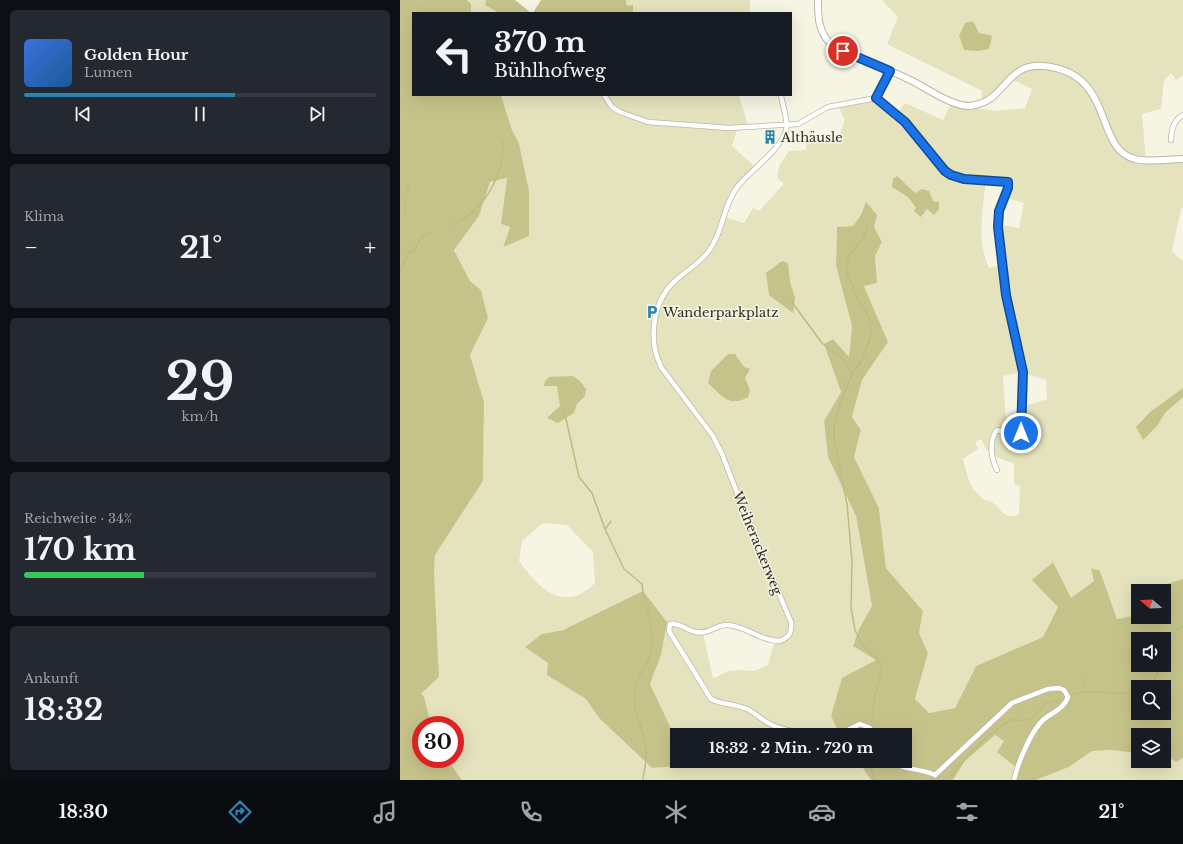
<!DOCTYPE html>
<html lang="de">
<meta charset="utf-8">
<style>
body{margin:0;font-family:"Libre Baskerville",serif;background:#242831;color:#f1f3f6;height:100vh;display:flex;flex-direction:column;font-size:15px;white-space:nowrap}
*{box-sizing:border-box;margin:0}
p{font-size:13px;color:#9ea1a6}
.icon{flex:none;width:22px;height:22px;fill:none;stroke:currentColor;stroke-width:2;stroke-linecap:round;stroke-linejoin:round}
.map{position:relative;flex:1;overflow:hidden}
.details{display:flex;flex-direction:column;gap:10px;padding:10px;background:#0d0f14;width:400px}
.details>*{flex:none}
.hud{position:absolute;left:12px;top:12px;width:380px;height:84px;border-radius:0px;box-shadow:0 4px 16px #0002;background:#171b24;color:#f1f3f6;overflow:hidden}
.needle{width:26px;rotate:289deg}
.buttons{position:absolute;left:731px;top:584px;display:grid;gap:8px}
.buttons a{display:grid;place-items:center;width:40px;height:40px;border-radius:0px;background:#171b24;box-shadow:0 4px 16px #0002;font-size:20px}
.speed{position:absolute;left:12px;top:716px;display:flex;gap:8px;font-size:20px;font-weight:700;text-align:center}
.speed>*{display:grid;place-content:center;width:52px;height:52px;border-radius:50%;background:#171b24;box-shadow:0 4px 16px #0002;line-height:1}
.speed .limit{border:6px solid #d22;background:#fff;color:#111}
.pin{position:absolute;display:grid;place-items:center;width:34px;height:34px;color:#fff;margin:-17px;border:2px solid #fff;border-radius:50%;box-shadow:0 1px 4px #0007}
.me{position:absolute;width:44px;margin:-22px;rotate:0deg;stroke-linejoin:round;filter:drop-shadow(0 0 3px #0008)}
.turn{display:flex;align-items:center;gap:14px;height:84px;padding:0 16px;font-size:18px}
.turn .icon{width:52px;height:52px;stroke-width:2.5}
.turn b{display:block;font-size:28px;line-height:34px}
.big{font-size:30px;font-weight:700;line-height:1.1}
.details .widget{flex:1;display:flex;flex-direction:column;justify-content:center;gap:6px;min-width:0;padding:0 14px;border-radius:6px;background:#242831}
.details .dial{align-items:center;gap:0}
.dial b{font-size:52px;line-height:1}
.song{display:flex;align-items:center;gap:12px}
.cover{width:48px;height:48px;border-radius:6px;background:linear-gradient(135deg,hsl(220 70% 55%),hsl(210 70% 35%))}
.played{height:4px;border-radius:2px;background:linear-gradient(90deg,#2c84b2 60%,#363941 60%)}
.keys{display:flex;justify-content:space-around;direction:ltr}
.heat{display:flex;justify-content:space-between;align-items:center;font-size:22px;direction:ltr}
.charge{height:6px;border-radius:3px;background:linear-gradient(90deg,#34c759 34%,#363941 0)}
.trip{position:absolute;left:270px;top:728px;width:242px;height:40px;border-radius:0px;background:#171b24;box-shadow:0 4px 16px #0002;font-weight:700;line-height:40px;text-align:center}
.tab-bar{display:flex;height:64px;justify-content:space-around;align-items:center;background:#090b0e;color:#9ea1a6}
.tab-bar .icon{width:28px;height:28px}
.tab-bar .active{color:#2c84b2}
.tab-bar b{font-size:18px;color:#f1f3f6}
main{display:flex;flex:1;min-height:0}
.map>svg:first-child{display:block}
.green{fill:#e5e3bd;fill-rule:evenodd}
.forest{fill:#c6c38a;fill-rule:evenodd}
.lines{fill:none;stroke-linecap:round;stroke-linejoin:round}
.stream{stroke:#bebb82;stroke-width:1.5}
.minor-casing{stroke:#b9b8a7;stroke-width:6}
.tertiary-casing{stroke:#b9b8a7;stroke-width:8}
.minor{stroke:#fff;stroke-width:4.5}
.tertiary{stroke:#fff;stroke-width:6}
.route-casing{stroke:#114b97;stroke-width:10}
.route{stroke:#1a73e8;stroke-width:7}
.labels{text-anchor:middle;stroke-width:3;stroke-linejoin:round;paint-order:stroke}
.poi-label{font-size:13px;fill:#2b2b24;stroke:#f6f5e3;text-anchor:start}
.street-label{font-size:13px;fill:#2b2b24;stroke:#f6f5e3}
</style>
<main>
<section class="details">
<div class="widget">
<div class="song"><i class="cover"></i><div><b>Golden Hour</b><p>Lumen</p></div></div>
<div class="played"></div>
<div class="keys"><svg class="icon" aria-label="previous" viewBox="0 0 24 24"><path d="M18 5L8 12l10 7zM5 5v14"/></svg><svg class="icon" aria-label="pause" viewBox="0 0 24 24"><path d="M8 5v14M16 5v14"/></svg><svg class="icon" aria-label="next" viewBox="0 0 24 24"><path d="M6 5l10 7-10 7zM19 5v14"/></svg></div>
</div>
<div class="widget"><p>Klima</p>
<div class="heat"><a>−</a><b class="big">21°</b><a>+</a></div>
</div>
<div class="widget dial"><b>29</b><p>km/h</p></div>
<div class="widget"><p>Reichweite · 34%</p><b class="big">170 km</b><div class="charge"></div></div>
<div class="widget"><p>Ankunft</p><b class="big">18:32</b></div>
</section>
<div class="map">
<svg width="783" height="780" viewBox="0 0 783 780">
<rect width="100%" height="100%" fill="#f6f5e3"/>
<g class="green">
<path d="M67 0H86L85 5 99 13H71V4Z"/>
<path d="M226 0H350V13H233V6H227Z"/>
<path d="M482 0H783V75L776 80 771 73 764 81 761 109 742 114 746 163 783 162V208L781 209 772 251 783 261V579L756 587 754 591H738V615L717 619 700 571 694 581 671 599 653 562 658 607 643 637 576 666 555 708 528 713 515 699 528 653 519 633 523 611 486 568 479 508 454 457 461 430 452 417 462 380 488 342 464 286 477 283 475 256 482 242 474 227 461 215 453 226 437 227 436 266 452 326 449 358 424 344 441 392 424 421 428 456 456 516 472 606 459 629 453 645 476 660 431 716 440 735H277V747V741L250 684 261 655 187 619 162 630 142 634 148 663V675L186 699 199 718 252 768 278 765V761H458L471 780H62L47 759H55V725H31L24 696 21 694 39 677 34 571 35 555 83 481 84 402 70 355 88 318 81 290 70 281 54 250 79 216 90 182 107 178 101 224 110 227 103 246 129 236V191L119 143 112 130 101 95H339L348 125 338 127 332 146 353 165 347 177 338 186 324 217 344 223 353 208 359 211 384 184 377 178 379 166 389 151 406 150 407 142 439 136 445 120 438 106 476 100 498 113 505 103 543 120 552 102 581 101 582 91 487 44 498 17ZM607 81H615L632 89 625 108 597 111 575 108 599 91ZM586 179 608 182 604 197 624 203 619 228 597 224 601 265 589 268C576 241 583 208 586 179ZM621 372 646 380 647 399 622 407 620 433 614 438 600 429 604 426 606 420 603 376ZM581 439C588 456 598 457 614 464V484L620 486 619 515C603 519 603 511 593 503 590 500 585 501 582 498 569 488 567 474 563 459L578 449 575 442ZM143 523 167 525 193 552 195 583C164 614 139 589 119 561L122 541ZM329 625 374 643 368 665 354 671 343 670 329 671 313 678 303 633Z"/>
<path d="M595 735 604 740 617 768 613 780H553L565 761Z"/>
<path d="M711 750 738 752V761H764V754L776 762 783 758V780H636L669 767 692 751Z"/>
</g>
<g class="forest">
<path d="M0 0H67L71 4V13H13V95H101L112 130 119 143 129 191V236L103 247 110 227 101 224 107 178 90 182 79 216 54 250 70 281 81 290 88 318 70 355 84 402 83 481 35 555 34 571 39 677 21 694 24 696 31 725H21V759H47L62 780H0Z"/>
<path d="M86 0H115L131 13H99L85 5Z"/>
<path d="M141 0H226L227 6 233 5V13H133Z"/>
<path d="M573 21 579 33 590 35 592 37 589 49 578 51 564 50 559 36 565 23Z"/>
<path d="M497 176 515 193 522 189 529 191 533 201 539 202V209L534 215 527 209 521 217 514 211 516 208 508 197 492 187 493 179Z"/>
<path d="M466 202 477 215 474 227 482 242 475 256 477 283 464 286 488 342 462 380 452 417 461 430 454 457 479 508 486 568 523 611 519 633 528 653 515 699 529 713 555 708 576 666 643 637 658 607 632 580 653 562 671 598 694 581 691 568 700 571 717 619 738 615V617H764V591H754L756 587 783 579V758L776 762 764 754V735H738L737 753 711 750 692 751 669 767 636 780H614L617 768 597 752 604 741 595 735 565 761 553 780H471L458 761H505V735H440L431 716 442 678 476 660 453 646 459 629 472 606 456 516 428 457 424 421 441 392 424 344 433 339 449 357 452 326 436 266 437 227 453 226 461 215ZM738 639H764V665H738ZM738 687H764V713H738Z"/>
<path d="M382 261 388 263 390 282 395 298 393 313 369 295 366 273Z"/>
<path d="M328 354H335L344 367 350 369 345 378 350 390 348 397C329 408 322 396 308 383L311 371Z"/>
<path d="M173 376 180 381 186 389 185 396 177 404 174 413 158 423 147 418 160 406 157 386H144L145 381 149 377Z"/>
<path d="M783 388V397L765 413 757 426 743 440 736 427 750 412Z"/>
<path d="M243 591 267 622 261 655 250 684 277 741 278 766 252 768 199 718 186 699 147 675 148 663 125 647 142 634 163 630Z"/>
</g>
<g class="lines">
<g class="stream">
<path d="M7 191 9 186"/>
<path d="M5 215V199"/>
<path d="M52 225C84 211 104 176 103 141"/>
<path d="M468 226 462 240 449 255 446 270 457 298 470 318 471 335 462 360 452 374 440 404 434 425V439L447 504 452 561 451 608 455 630 461 643 481 664 482 670 474 700 473 716 471 727"/>
<path d="M0 271 9 252 15 250 20 238 31 233"/>
<path d="M391 301 422 343 445 361 452 374"/>
<path d="M164 410 179 477 192 493 205 529 224 569 242 584 244 600"/>
<path d="M206 528 211 521"/>
<path d="M239 677C241 670 246 665 249 658 255 642 251 623 247 608"/>
<path d="M683 679 684 686"/>
<path d="M236 686C230 707 242 725 246 746 248 758 244 769 243 780"/>
<path d="M748 687 754 681 759 670 766 663 777 629 783 626"/>
<path d="M675 694C696 687 716 697 738 692"/>
<path d="M469 735 470 731"/>
<path d="M469 761 474 780"/>
<path d="M548 780C565 757 588 733 613 719 626 725 638 715 644 704L661 700"/>
</g>
<defs>
<g id="minor">
<path d="M204 95 212 107 220 112 248 122 329 128 398 124 428 107 476 98 490 71"/>
<path d="M381 95C382 105 389 121 386 131 379 151 351 170 338 186 323 205 323 233 308 252 299 264 286 271 276 280 252 301 248 340 261 367L313 436 322 454 343 508 391 622C392 632 390 637 380 641 360 641 346 626 328 625 316 624 309 635 296 632 288 631 278 622 270 624L269 631 311 699C323 705 335 704 347 709 355 713 362 720 370 724 385 732 425 738 440 733 447 731 454 727 460 724L470 728 474 735"/>
<path d="M476 98 505 122 545 171C549 174 554 177 559 178 569 180 605 176 609 185L599 211 598 227 606 295 623 371 621 433 616 439H612L599 430 596 431C589 443 591 458 597 470"/>
<path d="M771 140C771 129 774 120 783 115"/>
<path d="M491 761C504 771 521 768 535 775"/>
<path d="M535 775 612 703 648 689 659 688 664 690 668 697C664 709 651 713 643 720 631 731 617 765 614 780"/>
</g>
<path id="tertiary" d="M418 0C418 16 418 30 429 42 442 55 488 69 506 78 522 85 536 96 552 102 559 105 568 107 575 105 605 100 606 63 643 66 716 72 693 149 735 159 749 163 768 159 783 159"/>
</defs>
<use href="#minor" class="minor-casing"/>
<use href="#tertiary" class="tertiary-casing"/>
<use href="#minor" class="minor"/>
<use href="#tertiary" class="tertiary"/>
</g>
<g class="lines">
<defs>
<path id="route" d="M443 51 490 71 476 98 505 122 545 171 551 175 564 179 608 182V188L599 211 598 227 606 295 623 372 621 433"/>
</defs>
<use href="#route" class="route-casing"/>
<use href="#route" class="route"/>
</g>
<defs>
<symbol id="building-bare" viewBox="-9 -9 18 18"><path d="M-4-6H4V6H1V3H-1V6H-4ZM-2.5-4.3h1.7v1.8h-1.7ZM.8-4.3h1.7v1.8H.8ZM-2.5-1h1.7V.8h-1.7ZM.8-1h1.7V.8H.8Z" fill="#2c84b2" stroke="#f6f5e3" stroke-width="2.5" paint-order="stroke"/></symbol>
<symbol id="parking-bare" viewBox="-9 -9 18 18"><path d="M-3.5-5.5H1a3.5 3.5 0 0 1 0 7H-1V5.5H-3.5ZM-1-3.4V-.6H.8a1.4 1.4 0 0 0 0-2.8Z" fill="#2c84b2" stroke="#f6f5e3" stroke-width="2.5" paint-order="stroke"/></symbol>
</defs>
<g fill-rule="evenodd">
<use href="#building-bare" x="360" y="127" width="20" height="20"/>
<use href="#parking-bare" x="242" y="302" width="20" height="20"/>
</g>
<g class="labels">
<g class="poi-label">
<text x="381" y="142">Althäusle</text>
<text x="263" y="317">Wanderparkplatz</text>
</g>
<g class="street-label">
<text transform="translate(358 543) rotate(68)" y="5">Weiherackerweg</text>
</g>
</g>
</svg>
<div class="buttons">
<a><svg class="needle" viewBox="-14 -14 28 28"><path d="M0-13l5 13h-10z" fill="#e53935"/><path d="M0 13l5-13h-10z" fill="#9ea1a6"/></svg></a>
<a><svg class="icon" aria-label="sound" viewBox="0 0 24 24"><path d="M4 9h4l5-4v14l-5-4H4zM17 9q2 3 0 6"/></svg></a>
<a><svg class="icon" aria-label="search" viewBox="0 0 24 24"><circle cx="10" cy="10" r="6"/><path d="M15 15l6 6"/></svg></a>
<a><svg class="icon" aria-label="layers" viewBox="0 0 24 24"><path d="M12 4l9 5-9 5-9-5zM3 14l9 5 9-5"/></svg></a>
</div>
<div class="speed"><div class="limit">30</div></div>
<div class="pin" style="left:443px;top:51px;background:#d93025"><svg class="icon" aria-label="arrive" viewBox="0 0 24 24"><path d="M6 21V4h12l-3 4 3 4H6"/></svg></div>
<svg class="me" style="left:621px;top:433px" viewBox="-20 -20 40 40"><circle r="17" fill="#1a73e8" stroke="#fff" stroke-width="3"/><path d="M0-11L8 9 0 5-8 9z" fill="#fff"/></svg>
<div class="trip">18:32 · 2 Min. · 720 m</div>
<div class="hud">
<div class="turn"><svg class="icon" aria-label="left" viewBox="0 0 24 24"><path d="M17 20v-9H6M10 6l-5 5 5 5"/></svg><div><b>370 m</b>Bühlhofweg</div></div>
</div>
</div>
</main>
<nav class="tab-bar">
<b>18:30</b>
<svg class="icon active" aria-label="directions" viewBox="0 0 24 24"><path d="M12 3l9 9-9 9-9-9zM9 14v-3h6M13 9l2 2-2 2"/></svg>
<svg class="icon" aria-label="music" viewBox="0 0 24 24"><path d="M9 18V5l10-2v13"/><circle cx="6" cy="18" r="3"/><circle cx="16" cy="16" r="3"/></svg>
<svg class="icon" aria-label="phone" viewBox="0 0 24 24"><path d="M5 4h4l2 5-3 2q2 4 5 5l2-3 5 2v4C11 20 4 13 5 4z"/></svg>
<svg class="icon" aria-label="climate" viewBox="0 0 24 24"><path d="M12 3v18M4 7l16 10M4 17L20 7"/></svg>
<svg class="icon" aria-label="car" viewBox="0 0 24 24"><path d="M5 17H2v-5l4-1 3-4h7l3 4 3 1v5h-3M9 17h6M6 11h13"/><circle cx="7" cy="17" r="2"/><circle cx="17" cy="17" r="2"/></svg>
<svg class="icon" aria-label="filters" viewBox="0 0 24 24"><path d="M4 7h16M4 17h16"/><circle cx="9" cy="7" r="2"/><circle cx="15" cy="17" r="2"/></svg>
<b>21°</b>
</nav>
